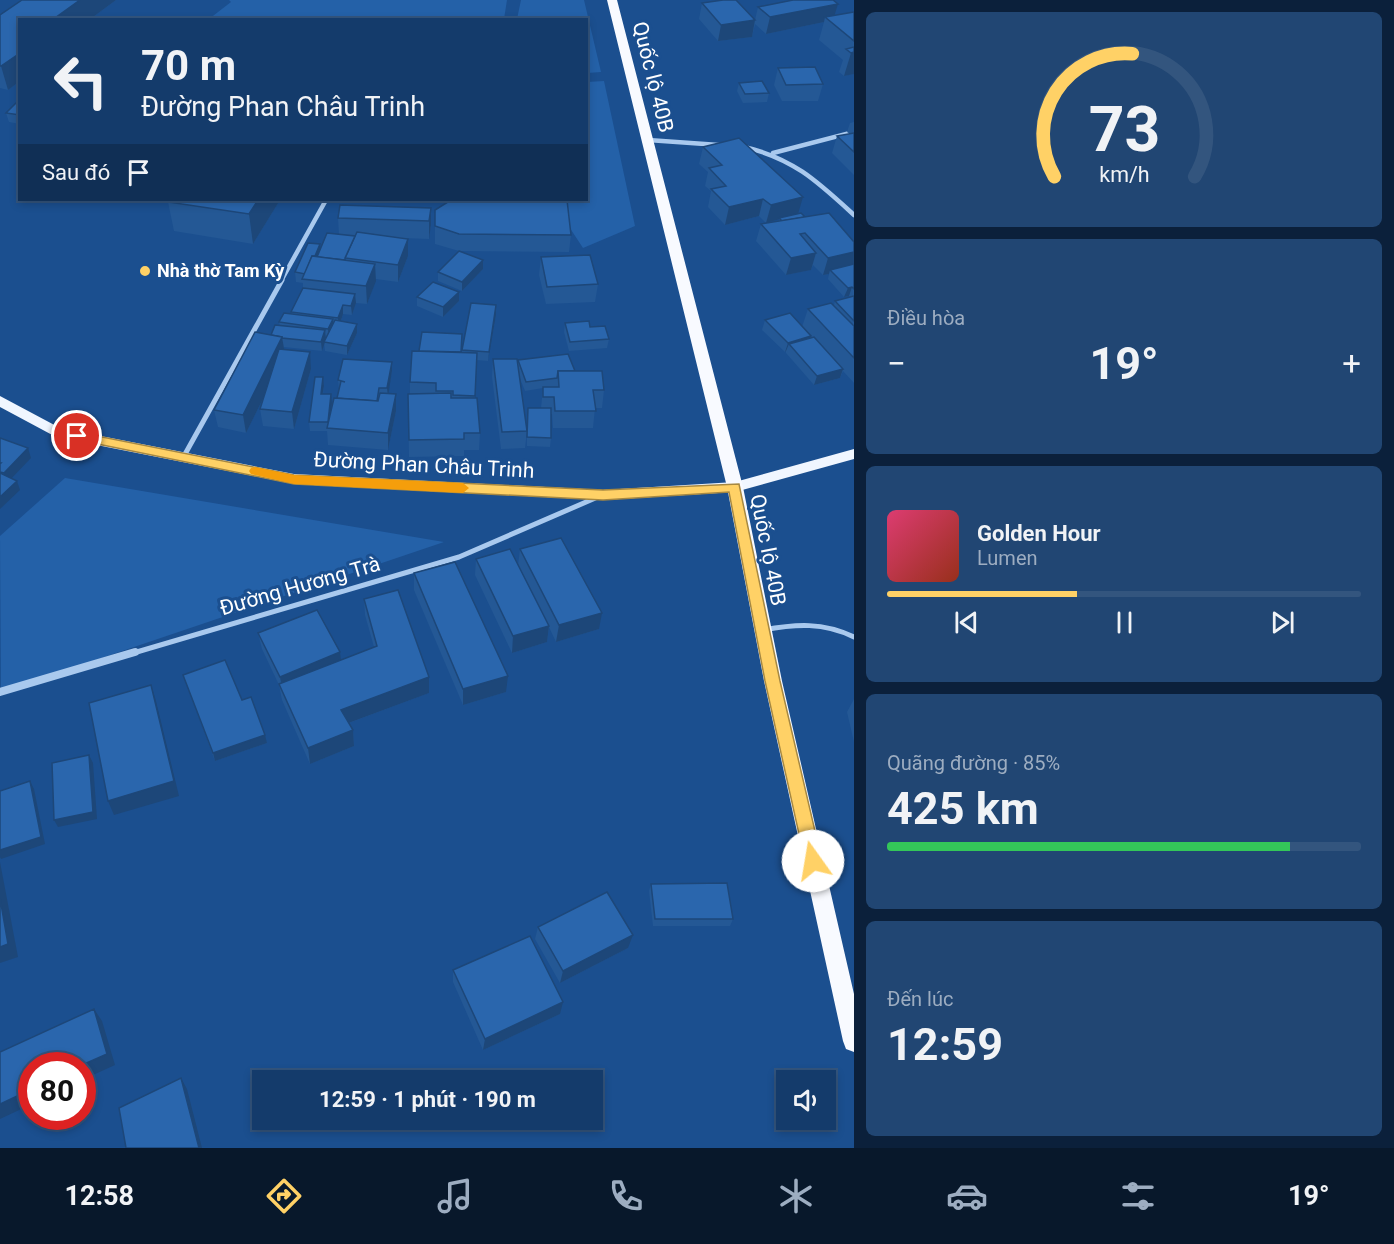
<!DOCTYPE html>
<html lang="vi">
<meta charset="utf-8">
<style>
body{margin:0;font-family:Roboto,sans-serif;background:#214673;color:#f1f3f6;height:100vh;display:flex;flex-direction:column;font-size:22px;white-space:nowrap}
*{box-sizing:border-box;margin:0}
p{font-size:20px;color:#9dadc1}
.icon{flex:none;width:33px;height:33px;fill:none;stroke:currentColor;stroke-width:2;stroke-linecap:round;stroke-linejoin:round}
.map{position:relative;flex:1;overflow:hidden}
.panel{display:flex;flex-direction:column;gap:12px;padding:12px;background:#0b203b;width:540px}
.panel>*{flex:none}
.hud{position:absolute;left:18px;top:18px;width:570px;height:183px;border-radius:0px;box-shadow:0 3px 9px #0003,0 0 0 2px #33557e;background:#143b6b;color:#f1f3f6;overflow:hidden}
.buttons{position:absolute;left:776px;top:1070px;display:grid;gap:12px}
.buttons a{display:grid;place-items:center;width:60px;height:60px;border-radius:0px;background:#143b6b;box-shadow:0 3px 9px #0003,0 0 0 2px #33557e;font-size:30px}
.speed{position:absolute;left:18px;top:1052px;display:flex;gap:12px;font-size:30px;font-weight:700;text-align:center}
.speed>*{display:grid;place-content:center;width:78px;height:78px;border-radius:50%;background:#143b6b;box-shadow:0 3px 9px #0003,0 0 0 2px #33557e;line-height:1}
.speed .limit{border:9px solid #d22;background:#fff;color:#111}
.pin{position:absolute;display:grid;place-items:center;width:51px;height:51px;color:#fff;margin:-26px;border:3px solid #fff;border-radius:50%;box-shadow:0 2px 6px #0007}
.me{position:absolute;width:66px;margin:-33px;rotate:347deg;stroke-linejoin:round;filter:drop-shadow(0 0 4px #0008)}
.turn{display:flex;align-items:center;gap:21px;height:126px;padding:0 24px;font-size:27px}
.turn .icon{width:78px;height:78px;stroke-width:2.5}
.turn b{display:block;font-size:42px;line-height:51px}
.then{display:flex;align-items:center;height:57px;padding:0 24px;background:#0003;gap:12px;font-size:22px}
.big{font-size:45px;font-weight:700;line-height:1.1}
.panel .card{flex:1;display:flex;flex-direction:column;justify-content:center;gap:9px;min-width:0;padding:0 21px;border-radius:9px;background:#214673}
.panel .dial{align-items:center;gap:0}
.dial svg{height:156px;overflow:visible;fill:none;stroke:#33557e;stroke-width:7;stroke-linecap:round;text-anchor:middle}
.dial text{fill:#f1f3f6;stroke:none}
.song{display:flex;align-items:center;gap:18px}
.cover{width:72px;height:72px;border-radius:9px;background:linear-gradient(135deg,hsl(340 70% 55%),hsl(10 70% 35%))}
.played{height:6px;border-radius:3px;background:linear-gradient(90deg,#ffd166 40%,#33557e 40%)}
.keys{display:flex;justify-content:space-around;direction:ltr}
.heat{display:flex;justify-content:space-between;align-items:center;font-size:33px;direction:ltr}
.charge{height:9px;border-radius:4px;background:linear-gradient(90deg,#34c759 85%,#33557e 0)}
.trip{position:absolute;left:252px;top:1070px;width:351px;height:60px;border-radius:0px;background:#143b6b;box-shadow:0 3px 9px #0003,0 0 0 2px #33557e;font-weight:700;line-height:60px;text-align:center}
.dock{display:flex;height:96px;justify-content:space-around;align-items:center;background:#08182b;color:#9dadc1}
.dock .icon{width:42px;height:42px}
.dock .selected{color:#ffd166}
.dock b{font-size:27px;color:#f1f3f6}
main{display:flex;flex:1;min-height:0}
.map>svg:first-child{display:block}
.green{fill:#2461a8}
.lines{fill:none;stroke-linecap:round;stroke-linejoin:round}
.minor-far2{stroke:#a9c9ee;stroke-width:4.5}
.minor-far1{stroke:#a9c9ee;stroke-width:5}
.minor{stroke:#a9c9ee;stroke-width:8}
.primary{fill:#f0f6ff;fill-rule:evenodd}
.trunk{fill:#f8faff;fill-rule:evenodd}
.wall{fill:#245895;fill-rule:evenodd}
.shaded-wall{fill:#1d4779}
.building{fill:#2a66ad;stroke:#1d4779;stroke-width:1.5}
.route{fill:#ffd166;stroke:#a68842;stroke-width:1.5}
.slow{fill:#f59e0b}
.poi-dot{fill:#ffd166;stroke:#1b4f8f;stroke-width:2}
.labels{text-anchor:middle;stroke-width:6;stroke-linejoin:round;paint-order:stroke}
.far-poi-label{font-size:18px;font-weight:bold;fill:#fff;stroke:#1b4f8f;text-anchor:start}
.street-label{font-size:21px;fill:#fff;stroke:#1b4f8f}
</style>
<main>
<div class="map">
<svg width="854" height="1148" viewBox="0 0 854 1148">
<rect width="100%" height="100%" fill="#1b4f8f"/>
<g class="green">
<path d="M229 0H507L504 19H209L231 2Z"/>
<path d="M521 0H584L601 72 587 73 586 20 517 19Z"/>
<path d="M604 81 635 226 583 248 566 222 537 200H586L587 82Z"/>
<path d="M65 478 444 542 1 692 0 536Z"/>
</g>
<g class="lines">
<g class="minor-far2">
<path d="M648 140 719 145"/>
<path d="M744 147C793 158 818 182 854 215"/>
<path d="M773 153 854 132"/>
<path d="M281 281 326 200"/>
</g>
<g class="minor-far1">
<path d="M184 456 282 280"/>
<path d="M763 630C796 624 823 622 854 637"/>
<path d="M130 654 459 557 600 496"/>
</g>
<path class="minor" d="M0 692 135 652"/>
<path class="primary" d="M0 396 60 428 294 474 603 490 735 482 854 449V459L735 492 603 500 294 484 56 437 0 407Z"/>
<path class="trunk" d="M607 0H617L743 487 782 681 854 994V1052L846 1049 843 1041 764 681 727 487Z"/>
</g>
<g class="wall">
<path d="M22 0H116L89 20H20V81L8 90 0 88V15Z"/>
<path d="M702 3 755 20 758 7 834 16 854 12V74L844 76 839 72 843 60 819 40 824 22 766 34 755 24 752 37 718 41 699 19Z"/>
<path d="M778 68 823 84 818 101H782L774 85Z"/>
<path d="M739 83 769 93 767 102 743 103 737 91Z"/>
<path d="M20 99V124L9 122 6 113Z"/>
<path d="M854 122V175L832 153 837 136 850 134 847 132 850 123Z"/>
<path d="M703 147 798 214 854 242V383L843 371 840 378 814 385 786 353V351L785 352 762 330 765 320 802 327 808 309 834 305 835 301 850 297 849 296 844 297 828 279 829 274 823 275 813 265 811 270 786 275 756 241 761 224 779 221V219L766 223 759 216 725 225 708 207 711 191 705 186 708 172 699 164Z"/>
<path d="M280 200 253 244 174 231 168 202Z"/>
<path d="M450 200H559L571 235 569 252 460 251 483 269 462 291 438 281V272L459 251 435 244V226Z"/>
<path d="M431 208V225L429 239 402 238 408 239V256L398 282 376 279 367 304 356 303 352 315 343 314 341 321 357 324V333L347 355 325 351 324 343 322 351 284 347V350L311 369 294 429 263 426 260 409 265 394 246 433 218 427 214 410 271 335 280 326 279 322 291 314 303 288V283L296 282 295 272 320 244V250L339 235 338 218Z"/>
<path d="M541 257 598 284 595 302 546 304 539 275Z"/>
<path d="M459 292V301L443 317 417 306V297Z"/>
<path d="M496 305V315L488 361 476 360 475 398 480 433 479 450H464V456L409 457 408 394H410V382L419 351 462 334 461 352H462V350Z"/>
<path d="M565 323 609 339 607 348 569 351 564 332Z"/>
<path d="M493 359 518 360 575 371 604 390 602 408H595L593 428H553L552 414H551V438L550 447 527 446V432L525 448 501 449 492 377ZM519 376 525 391 543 388 541 408H528L527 430Z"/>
<path d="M392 362V371L388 393 396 394V411L388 450 328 445 327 431H310L309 422 323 377 324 386 323 394 332 403 331 411 337 398 339 389 338 380Z"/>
<path d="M520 549 599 629 556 642 549 627 547 642 512 653 475 575 476 559 518 565Z"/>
<path d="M414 573 506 692 463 705 414 590Z"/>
<path d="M364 599 429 677V693L349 723 353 730 354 746 310 764 282 700 279 685 262 649 258 633 341 660 374 647 365 615Z"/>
<path d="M183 675 242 700 267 743 215 761Z"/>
<path d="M854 699V742L847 712Z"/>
<path d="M651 884 733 919 730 926H653L649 891Z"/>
<path d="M538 927 628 948 560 983 535 939Z"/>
<path d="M453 970 560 1014 483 1050 453 982Z"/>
</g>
<g class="shaded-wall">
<path d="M80 0H116L89 20H52Z"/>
<path d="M838 4 833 20 825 17 824 22 766 34 770 17Z"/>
<path d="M755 20 752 37 718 41 721 25Z"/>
<path d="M854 52V74L844 76 851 53Z"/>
<path d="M20 53V81L8 90 1 66Z"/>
<path d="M803 197 798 214 766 223 771 205Z"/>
<path d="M763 199 759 216 725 225 729 207Z"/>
<path d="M258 200H280L253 244 249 214Z"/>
<path d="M431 208V225L429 239V221Z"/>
<path d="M408 239V256L398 282V265Z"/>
<path d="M320 244 321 254 307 274Z"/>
<path d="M854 252V269L830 270 829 274 823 275 828 258Z"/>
<path d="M816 253 811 270 786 275 791 258Z"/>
<path d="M483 260V269L462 291V282Z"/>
<path d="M375 264 376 281 367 304 366 286Z"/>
<path d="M852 287 849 296 844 297 848 288Z"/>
<path d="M459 292V301L443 317V307Z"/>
<path d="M355 294 356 303 352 315 351 306Z"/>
<path d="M343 305V314L339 327 338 318Z"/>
<path d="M496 305V315L488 361 489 352Z"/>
<path d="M333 319 334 328 329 338 328 329Z"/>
<path d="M357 324V333L347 355V346Z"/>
<path d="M325 330 326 339 322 351 321 342Z"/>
<path d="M811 336 808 345 789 344 786 351 785 352 788 343Z"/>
<path d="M282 337 285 354 246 433 243 415Z"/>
<path d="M310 352 311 369 294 429 292 412Z"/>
<path d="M392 362V371L388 397 387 388Z"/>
<path d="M843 369 840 378 814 385 817 376Z"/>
<path d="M323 377 324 386 321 403V394Z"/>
<path d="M331 394 332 403 329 428 328 422Z"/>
<path d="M396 394V411L388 450V433Z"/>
<path d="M28 448 31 458 8 482 4 473Z"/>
<path d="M17 481 20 490 0 509V497Z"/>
<path d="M602 613 599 629 556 642 559 625Z"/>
<path d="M549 626 547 642 512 653 513 636Z"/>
<path d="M340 652 342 669 283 693 280 677Z"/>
<path d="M508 676 506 692 463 705V689Z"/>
<path d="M429 677V693L343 725 341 710Z"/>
<path d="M151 685 156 701 179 796 114 815 108 801Z"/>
<path d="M353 730 354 746 310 764 308 748Z"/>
<path d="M265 735 267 743 215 761 213 753Z"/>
<path d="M89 755 93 763 97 819 58 827 54 820Z"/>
<path d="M30 781 34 789 45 844 1 859 0 857V850Z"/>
<path d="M0 862 18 957 0 963Z"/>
<path d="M633 935 628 948 560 983 563 971Z"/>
<path d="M563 1002 560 1014 483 1050 485 1039Z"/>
<path d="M94 1009 102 1021 115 1065 82 1080V1065Z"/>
<path d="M181 1078 187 1089 202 1148H199Z"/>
<path d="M32 1089V1104L0 1119V1104Z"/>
</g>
<g class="building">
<path d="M22 0H80L52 20H20V53L1 66H0V15Z"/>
<path d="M723 0H736L755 20 721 25 702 3Z"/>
<path d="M793 0H833L838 4 770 17 758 7Z"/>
<path d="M854 12V41L825 17Z"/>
<path d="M854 47V52L851 53 846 49Z"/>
<path d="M815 67 823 84 786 85 778 68Z"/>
<path d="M762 81 769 93 745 94 739 83Z"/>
<path d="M20 99V115L6 113Z"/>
<path d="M854 133V152L837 136Z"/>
<path d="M739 138 803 197 771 205 763 199 729 207 711 189 726 186 709 168 722 165 703 147Z"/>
<path d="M169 200H258L249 214 168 202Z"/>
<path d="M451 200H567L571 235 459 234 435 226V210Z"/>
<path d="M340 205 431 208 429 221 338 218Z"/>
<path d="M801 213 805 217 782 221 779 218Z"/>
<path d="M829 213 854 242V252L828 258 805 233 800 234 816 253 791 258 761 224Z"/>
<path d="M357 232 408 239 398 265 345 258Z"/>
<path d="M327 233 355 236 345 258V260L317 257Z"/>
<path d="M308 243 320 244 315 256H312L305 274 295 272Z"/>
<path d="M459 251 483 260 462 282 438 272Z"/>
<path d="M590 255 598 284 547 287 541 257Z"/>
<path d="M312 256 375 264 366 286 302 279Z"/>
<path d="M854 264V289L852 287 848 288 830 270Z"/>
<path d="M433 282 459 292 443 307 417 297Z"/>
<path d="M303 288 355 294 351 306 343 305 338 318 291 312Z"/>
<path d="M854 296V321L835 301Z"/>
<path d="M471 303 496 305 489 352 462 350Z"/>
<path d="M831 303 854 326V358L808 309Z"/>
<path d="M284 313 333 319 328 329 279 322Z"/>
<path d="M790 313 811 336 788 343 765 320Z"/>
<path d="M335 320 357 324 347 346 324 342Z"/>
<path d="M589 321 590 327 605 326 609 339 570 342 565 323Z"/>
<path d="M275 325 325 330 321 342 282 338V337L271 335Z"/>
<path d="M255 332 282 337 243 415 214 410Z"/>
<path d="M422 332 462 334 461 352 419 351Z"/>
<path d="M814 337 843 369 817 376 789 344Z"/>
<path d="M279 349 310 352 292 412 260 409Z"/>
<path d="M412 351 477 353 475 396 453 395V391H436V383L410 382Z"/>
<path d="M568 354 575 371H558L557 378 526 382 518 360Z"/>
<path d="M343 359 392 362 387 388H379L377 401 337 398 341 381 345 382 338 380Z"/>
<path d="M493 359H517L527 431 502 432Z"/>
<path d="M558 371H602L604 390H593L596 411H555L554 397H543V387H559Z"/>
<path d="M315 377H323L321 394H331L328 422H309Z"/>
<path d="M380 393 396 394 388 433 327 428 334 398 378 401Z"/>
<path d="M451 393V398H477L480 433H464V439L409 440 408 394Z"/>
<path d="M528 408H551V438L527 437Z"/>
<path d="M0 438 28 448 4 473 0 472V464L1 463H0Z"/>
<path d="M0 473 17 481 0 497Z"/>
<path d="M561 538 602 613 559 625 520 549Z"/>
<path d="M510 549 549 626 513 636 476 559Z"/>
<path d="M455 562 508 676 463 689 414 573Z"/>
<path d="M398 590 429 677 341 710 353 730 308 748 279 684 377 646 364 599Z"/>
<path d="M317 610 340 652 280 677 258 633Z"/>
<path d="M225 660 242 700 251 697 265 735 213 753 183 675Z"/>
<path d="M151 685 174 781 108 801 89 703Z"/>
<path d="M89 755 93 812 54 820 52 763Z"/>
<path d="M30 781 41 837 0 850V791Z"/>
<path d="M727 883 733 919H655L651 884Z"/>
<path d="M607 892 633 935 563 971 538 927Z"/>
<path d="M0 898 8 944 0 947Z"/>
<path d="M530 936 563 1002 485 1039 453 970Z"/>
<path d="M94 1009 107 1054 82 1065H32V1089L0 1104V1052Z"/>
<path d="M181 1078 199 1148H126L119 1108Z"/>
</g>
<path class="route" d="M77 432 294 475 603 490 739 484 780 681 822 861 819 866 813 869 808 866 805 861 765 681 729 492 603 500 294 484 73 439 71 436 73 433Z"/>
<path class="slow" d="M255 467 294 475 463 483 469 488 463 493 294 484 251 474 249 471 251 468Z"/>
<circle class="poi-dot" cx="145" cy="271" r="6"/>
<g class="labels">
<g class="far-poi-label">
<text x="157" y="277">Nhà thờ Tam Kỳ</text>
</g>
<g class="street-label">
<text transform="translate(653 77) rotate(76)" y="7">Quốc lộ 40B</text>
<text transform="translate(424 465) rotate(3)" y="7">Đường Phan Châu Trinh</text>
<text transform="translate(768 550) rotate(79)" y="7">Quốc lộ 40B</text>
<text transform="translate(300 586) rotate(-16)" y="7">Đường Hương Trà</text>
</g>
</g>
</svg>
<div class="buttons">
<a><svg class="icon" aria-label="sound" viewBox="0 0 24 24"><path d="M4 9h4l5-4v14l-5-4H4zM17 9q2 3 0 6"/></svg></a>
</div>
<div class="speed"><div class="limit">80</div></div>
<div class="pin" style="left:77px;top:436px;background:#d93025"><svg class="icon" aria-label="arrive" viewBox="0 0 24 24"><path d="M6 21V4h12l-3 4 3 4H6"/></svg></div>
<svg class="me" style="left:813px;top:861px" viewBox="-20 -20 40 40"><circle r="19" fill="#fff"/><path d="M0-13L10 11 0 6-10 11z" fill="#ffd166"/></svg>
<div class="trip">12:59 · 1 phút · 190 m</div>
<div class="hud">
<div class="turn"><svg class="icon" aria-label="left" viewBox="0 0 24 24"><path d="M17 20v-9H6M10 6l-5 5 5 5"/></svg><div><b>70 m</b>Đường Phan Châu Trinh</div></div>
<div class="then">Sau đó<svg class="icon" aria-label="arrive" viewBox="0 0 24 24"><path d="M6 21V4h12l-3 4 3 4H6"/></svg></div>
</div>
</div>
<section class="panel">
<div class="card dial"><svg viewBox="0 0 100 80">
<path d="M14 69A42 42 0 1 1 86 69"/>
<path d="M14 69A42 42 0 0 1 54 6" stroke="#ffd166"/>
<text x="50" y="56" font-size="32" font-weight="700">73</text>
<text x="50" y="72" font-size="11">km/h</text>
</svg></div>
<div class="card"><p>Điều hòa</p>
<div class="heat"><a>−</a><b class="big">19°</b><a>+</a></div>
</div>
<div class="card">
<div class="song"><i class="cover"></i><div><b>Golden Hour</b><p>Lumen</p></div></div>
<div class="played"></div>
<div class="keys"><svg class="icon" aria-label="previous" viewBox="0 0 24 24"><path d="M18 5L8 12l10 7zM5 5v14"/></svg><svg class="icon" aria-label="pause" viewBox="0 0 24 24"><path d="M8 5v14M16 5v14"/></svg><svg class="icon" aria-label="next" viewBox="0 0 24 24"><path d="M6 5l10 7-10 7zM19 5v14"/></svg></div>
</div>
<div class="card"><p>Quãng đường · 85%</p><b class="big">425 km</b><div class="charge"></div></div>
<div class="card"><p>Đến lúc</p><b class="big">12:59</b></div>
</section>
</main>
<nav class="dock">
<b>12:58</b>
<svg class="icon selected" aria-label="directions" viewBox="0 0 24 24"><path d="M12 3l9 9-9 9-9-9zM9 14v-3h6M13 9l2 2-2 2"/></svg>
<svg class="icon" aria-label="music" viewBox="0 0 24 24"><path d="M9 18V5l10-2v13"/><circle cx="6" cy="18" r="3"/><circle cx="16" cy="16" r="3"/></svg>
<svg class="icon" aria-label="phone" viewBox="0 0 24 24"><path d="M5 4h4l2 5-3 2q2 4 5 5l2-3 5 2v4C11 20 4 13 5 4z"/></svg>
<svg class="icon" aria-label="climate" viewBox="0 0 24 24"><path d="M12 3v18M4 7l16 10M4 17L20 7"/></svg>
<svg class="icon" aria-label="car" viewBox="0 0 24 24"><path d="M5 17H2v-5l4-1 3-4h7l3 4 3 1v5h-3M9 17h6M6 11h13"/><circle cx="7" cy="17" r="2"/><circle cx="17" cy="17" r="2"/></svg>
<svg class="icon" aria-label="filters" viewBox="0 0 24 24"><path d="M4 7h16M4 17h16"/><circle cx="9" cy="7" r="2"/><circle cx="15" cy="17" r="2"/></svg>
<b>19°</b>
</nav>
